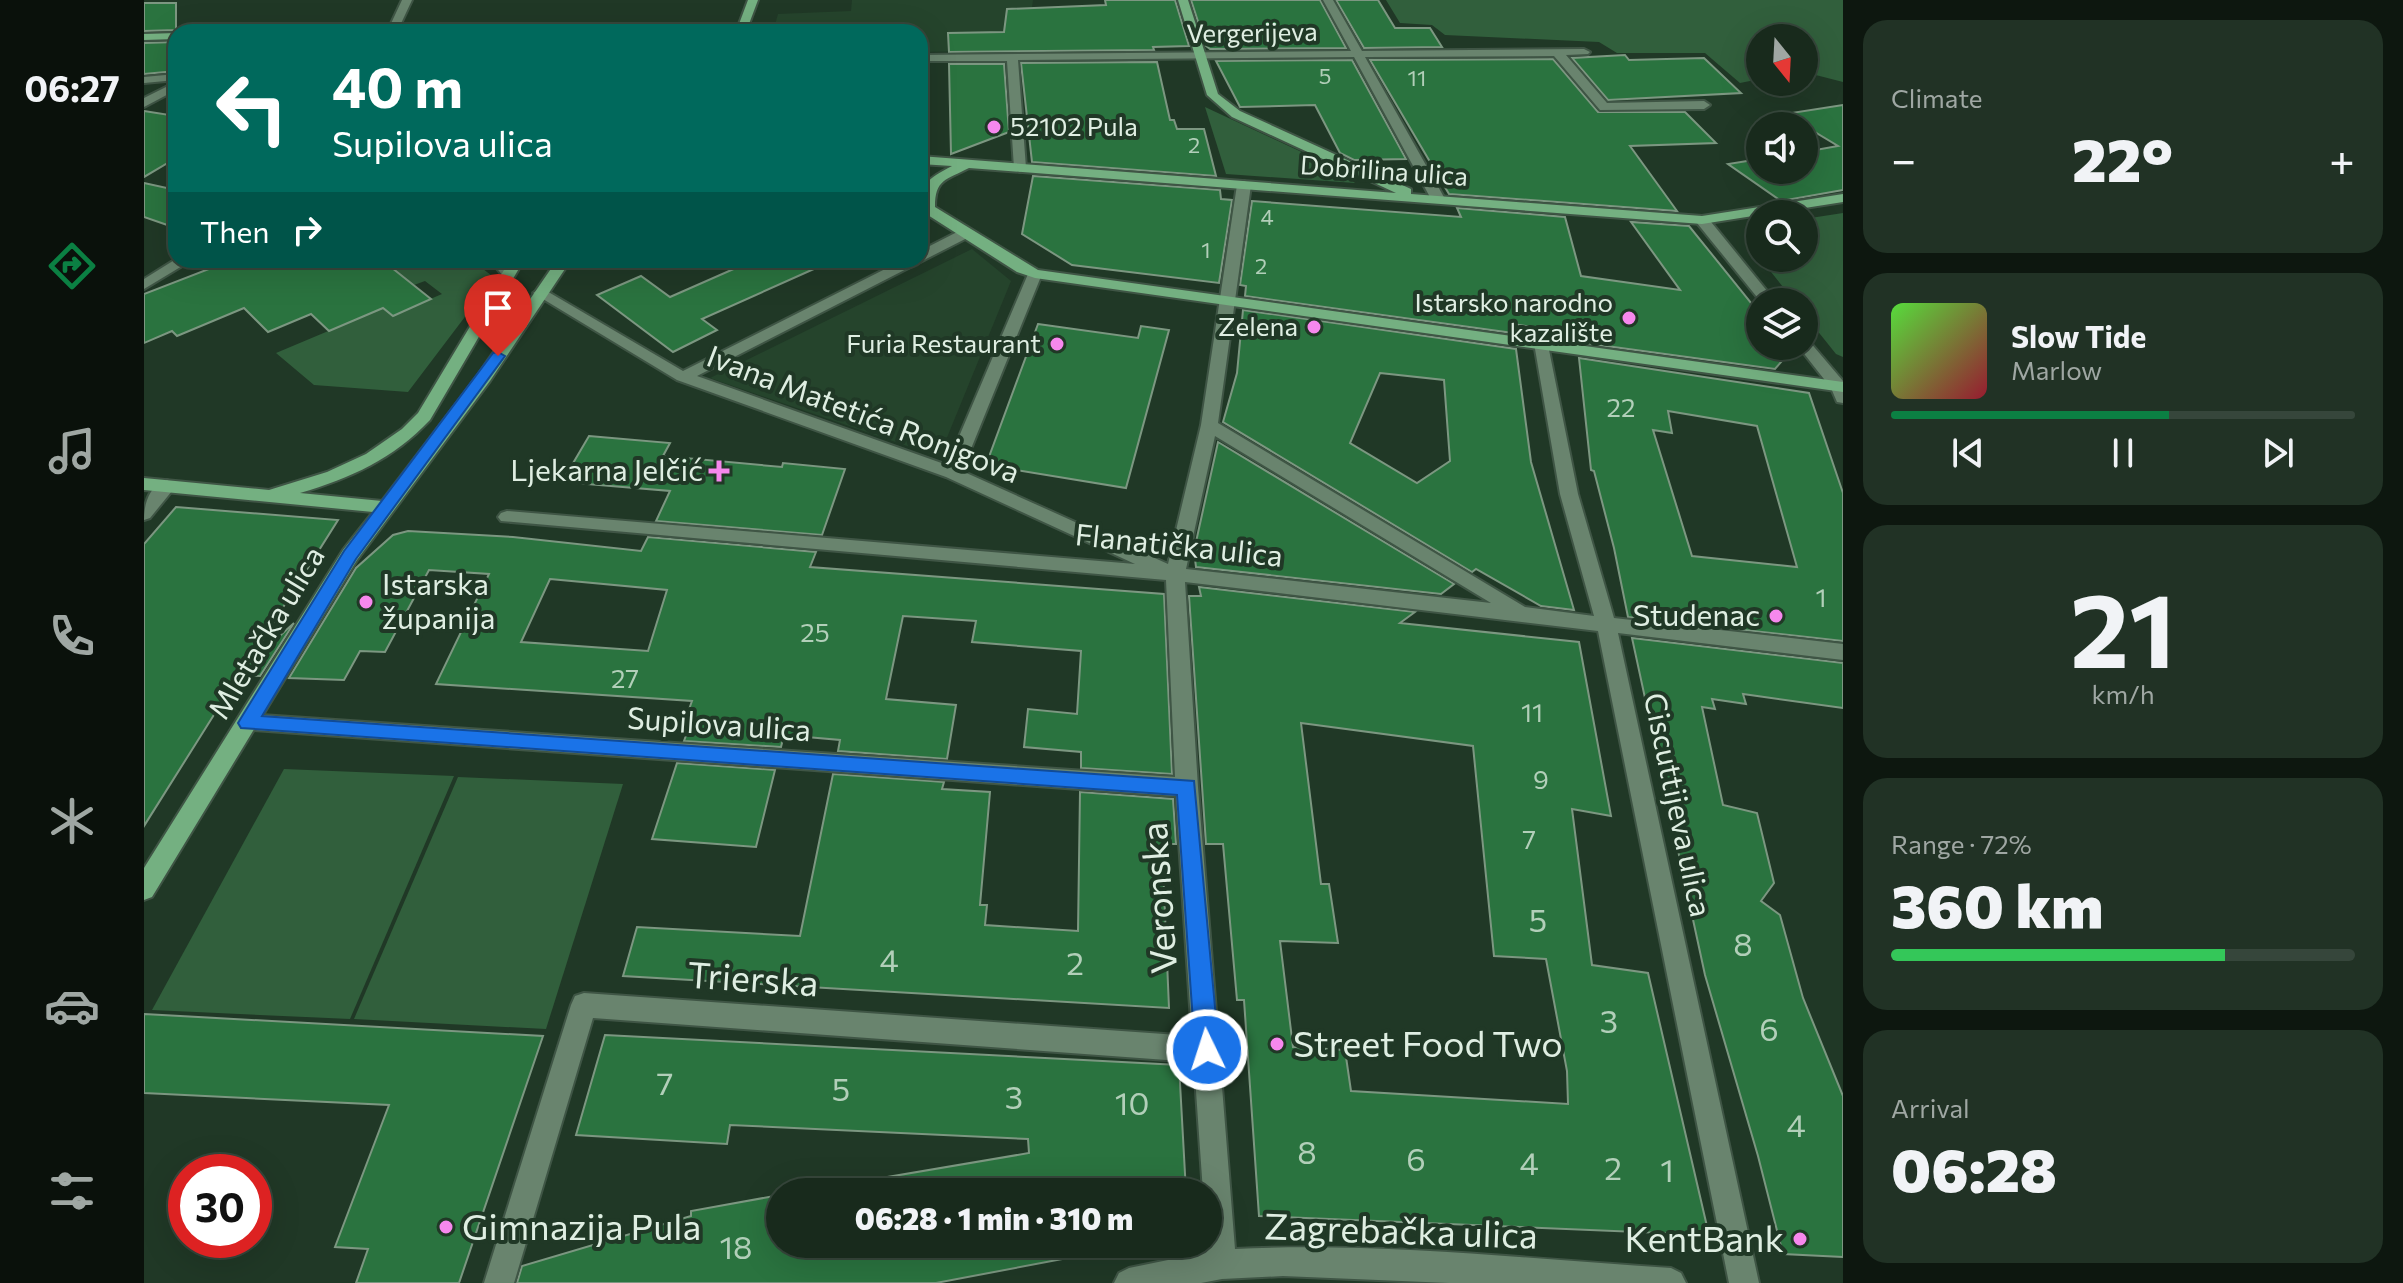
<!DOCTYPE html>
<meta charset="utf-8">
<style>
body{margin:0;font-family:Commissioner,sans-serif;background:#213225;color:#f1f3f6;height:100vh;display:flex;flex-direction:column;font-size:30px;white-space:nowrap}
*{box-sizing:border-box;margin:0}
p{font-size:26px;color:#9fa7a3}
.icon{flex:none;width:44px;height:44px;fill:none;stroke:currentColor;stroke-width:2;stroke-linecap:round;stroke-linejoin:round}
.map{position:relative;flex:1;overflow:hidden}
.sheet{display:flex;flex-direction:column;gap:20px;padding:20px;background:#0d170f;width:560px}
.sheet>*{flex:none}
.banner{position:absolute;left:24px;top:24px;width:760px;height:244px;border-radius:24px;box-shadow:0 8px 32px #0002,0 0 0 2px #36463b;background:#00695c;color:#fff;overflow:hidden}
.needle{width:52px;rotate:162deg}
.buttons{position:absolute;left:1602px;top:24px;display:grid;gap:16px}
.buttons a{display:grid;place-items:center;width:72px;height:72px;border-radius:50%;background:#182a1c;box-shadow:0 8px 32px #0002,0 0 0 2px #36463b;font-size:40px}
.speed{position:absolute;left:24px;top:1154px;display:flex;gap:16px;font-size:40px;font-weight:700;text-align:center}
.speed>*{display:grid;place-content:center;width:104px;height:104px;border-radius:50%;background:#182a1c;box-shadow:0 8px 32px #0002,0 0 0 2px #36463b;line-height:1}
.speed .limit{border:12px solid #d22;background:#fff;color:#111}
.pin{position:absolute;display:grid;place-items:center;width:68px;height:68px;color:#fff;margin:-82px -34px;border-radius:50% 50% 50% 0;rotate:-45deg;box-shadow:0 0 8px #0007}
.pin .icon{rotate:45deg}
.me{position:absolute;width:88px;margin:-44px;rotate:356deg;stroke-linejoin:round;filter:drop-shadow(0 0 6px #0008)}
.turn{display:flex;align-items:center;gap:28px;height:168px;padding:0 32px;font-size:36px}
.turn .icon{width:104px;height:104px;stroke-width:2.5}
.turn b{display:block;font-size:56px;line-height:68px}
.then{display:flex;align-items:center;height:76px;padding:0 32px;background:#0003;gap:16px;font-size:30px}
.big{font-size:60px;font-weight:800;line-height:1.1}
.sheet .card{flex:1;display:flex;flex-direction:column;justify-content:center;gap:12px;min-width:0;padding:0 28px;border-radius:24px;background:#213225}
.sheet .dial{align-items:center;gap:0}
.dial b{font-size:104px;line-height:1}
.song{display:flex;align-items:center;gap:24px}
.cover{width:96px;height:96px;border-radius:12px;background:linear-gradient(135deg,hsl(110 70% 55%),hsl(350 70% 35%))}
.played{height:8px;border-radius:4px;background:linear-gradient(90deg,#0b8043 60%,#36463b 60%)}
.keys{display:flex;justify-content:space-around;direction:ltr}
.heat{display:flex;justify-content:space-between;align-items:center;font-size:44px;direction:ltr}
.charge{height:12px;border-radius:6px;background:linear-gradient(90deg,#34c759 72%,#36463b 0)}
.trip{position:absolute;left:622px;top:1178px;width:456px;height:80px;border-radius:40px;background:#182a1c;box-shadow:0 8px 32px #0002,0 0 0 2px #36463b;font-weight:800;line-height:80px;text-align:center}
main{display:flex;flex:1;min-height:0}
.tab-bar{display:flex;flex-direction:column;width:144px;justify-content:space-around;align-items:center;background:#0a110b;color:#9fa7a3}
.tab-bar .icon{width:56px;height:56px}
.tab-bar .active{color:#0b8043}
.tab-bar b{font-size:36px;color:#f1f3f6}
.map>svg:first-child{display:block}
.built{fill:#25442c}
.green{fill:#315f3c}
.building{fill:#2a733f;stroke:#7c9781;stroke-width:2;fill-rule:evenodd}
.lines{fill:none;stroke-linecap:round;stroke-linejoin:round}
.minor-casing{stroke:#3f5545;stroke-width:4}
.major-casing{stroke:#3f5545;stroke-width:4}
.minor{fill:#69846e;fill-rule:evenodd}
.major{fill:#74b081;fill-rule:evenodd}
.route{fill:#1a73e8;stroke:#114b97;stroke-width:2}
.poi-dot{fill:#f688ed;stroke:#203826;stroke-width:3}
.labels{text-anchor:middle;stroke-width:8;stroke-linejoin:round;paint-order:stroke}
.far-number-label{font-size:22px;fill:#b2cfb9}
.far-street-label{font-size:26px;fill:#dfeee2;stroke:#203826}
.far-poi-label{font-size:26px;fill:#dfeee2;stroke:#203826;text-anchor:end}
.number-label{font-size:26px;fill:#b2cfb9}
.street-label{font-size:30px;fill:#dfeee2;stroke:#203826}
.poi-label{font-size:30px;fill:#dfeee2;stroke:#203826;text-anchor:end}
.near-number-label{font-size:32px;fill:#b2cfb9}
.near-street-label{font-size:36px;fill:#dfeee2;stroke:#203826}
.near-poi-label{font-size:36px;fill:#dfeee2;stroke:#203826;text-anchor:start}
</style>
<main>
<nav class="tab-bar">
<b>06:27</b>
<svg class="icon active" aria-label="directions" viewBox="0 0 24 24"><path d="M12 3l9 9-9 9-9-9zM9 14v-3h6M13 9l2 2-2 2"/></svg>
<svg class="icon" aria-label="music" viewBox="0 0 24 24"><path d="M9 18V5l10-2v13"/><circle cx="6" cy="18" r="3"/><circle cx="16" cy="16" r="3"/></svg>
<svg class="icon" aria-label="phone" viewBox="0 0 24 24"><path d="M5 4h4l2 5-3 2q2 4 5 5l2-3 5 2v4C11 20 4 13 5 4z"/></svg>
<svg class="icon" aria-label="climate" viewBox="0 0 24 24"><path d="M12 3v18M4 7l16 10M4 17L20 7"/></svg>
<svg class="icon" aria-label="car" viewBox="0 0 24 24"><path d="M5 17H2v-5l4-1 3-4h7l3 4 3 1v5h-3M9 17h6M6 11h13"/><circle cx="7" cy="17" r="2"/><circle cx="17" cy="17" r="2"/></svg>
<svg class="icon" aria-label="filters" viewBox="0 0 24 24"><path d="M4 7h16M4 17h16"/><circle cx="9" cy="7" r="2"/><circle cx="15" cy="17" r="2"/></svg>
</nav>
<div class="map">
<svg width="1699" height="1283" viewBox="0 0 1699 1283">
<rect width="100%" height="100%" fill="#203826"/>
<g class="built">
<path d="M708 0H889L885 29 889 50 776 52V32H629L634 14 707 11Z"/>
<path d="M828 249 867 281 795 457 566 378Z"/>
</g>
<g class="green">
<path d="M1242 0H1699V82L1660 72V38H1616V79L1596 83 1561 53H1473L1455 42 1301 35 1288 25 1256 23Z"/>
<path d="M1061 107 1194 169 1211 183 1082 174Z"/>
<path d="M1699 213V357L1692 354 1660 314V302H1651L1616 258H1660V219Z"/>
<path d="M238 260H327L347 275 339 293 264 392 170 385 132 353 239 308 249 315 298 294 281 281 270 285Z"/>
<path d="M140 769 310 776 206 1019 8 1010Z"/>
<path d="M314 777 479 784 402 1029 210 1019Z"/>
</g>
<g class="building">
<path d="M961 0H1031L1045 46 1009 47 1010 50 805 52 804 33 860 32 863 9 962 5Z"/>
<path d="M1047 0H1176L1202 48 1066 49 1062 46Z"/>
<path d="M1192 0H1234L1251 28H1286L1298 47 1220 48Z"/>
<path d="M0 3H32V30L0 31Z"/>
<path d="M32 42V71L0 74V43Z"/>
<path d="M1481 55 1485 60 1560 58 1597 93 1464 100 1428 58Z"/>
<path d="M1409 59 1454 112H1541L1572 143 1486 146 1533 211 1305 194 1226 60Z"/>
<path d="M1208 60 1262 159 1210 160 1196 153 1171 105 1096 107 1072 61Z"/>
<path d="M1013 62 1026 120H1030L1033 129H1060L1072 176 888 162 877 63Z"/>
<path d="M805 64H860L865 132 807 154Z"/>
<path d="M1699 105V190L1637 201 1584 164 1616 159V170H1660V152L1694 146 1641 114Z"/>
<path d="M0 111 32 116V158L0 177Z"/>
<path d="M889 176 1076 190 1077 199 1088 200 1075 283 928 265 878 234Z"/>
<path d="M0 183 32 190V228L0 217Z"/>
<path d="M1108 201 1317 217 1313 208 1421 217 1437 276 1536 290 1487 222 1545 226 1616 314V346H1651L1631 369 1433 342 1432 333 1368 324 1369 333 1101 296 1102 286 1096 285Z"/>
<path d="M88 260H238L287 299 249 316 239 308 185 331 167 314 124 332 100 308 33 336 28 331 0 343V294Z"/>
<path d="M610 260H690L558 319 573 330 529 352 453 295 497 276 526 297Z"/>
<path d="M1099 310 1372 349 1387 462 1430 610 1397 606 1332 569 1328 572 1079 422 1093 373ZM1236 373 1300 380 1306 461 1273 483 1206 443Z"/>
<path d="M894 324 994 338 997 326 1025 330 982 488 842 465Z"/>
<path d="M1435 358 1665 393 1699 493V641L1484 617 1470 548 1450 471 1447 470ZM1524 411 1613 426 1653 567 1548 556 1509 430 1528 433Z"/>
<path d="M445 436 526 443 519 456 638 467 639 463 701 469 678 535 512 521 526 491 418 482Z"/>
<path d="M1074 442 1310 584 1297 594 1052 567 1050 551Z"/>
<path d="M32 507 194 520 102 666 150 623 116 676 95 675 0 826V544Z"/>
<path d="M264 531 369 537 497 551 504 537 672 552 666 567 1020 594 1028 774 937 768V752L880 747 884 709 933 714 937 651 828 642 832 621 759 616 744 689 742 699 812 705 803 759 694 751 696 740 640 735 637 747 540 741 545 727 539 726 548 701 292 684 345 574 285 570 241 652 216 651 200 680 145 678 212 568 249 535ZM406 579 523 590 504 651 377 642Z"/>
<path d="M1055 587 1271 612 1256 623 1435 642 1467 816 1428 809 1448 965 1504 973 1565 1235 1115 1216 1100 1000H1093L1079 844H1062L1045 596H1057ZM1157 723 1329 746 1350 956 1402 959 1423 1071 1424 1104 1207 1091 1201 1050 1149 1047 1136 941 1194 943 1185 884H1177Z"/>
<path d="M1488 638 1699 663V708L1599 694 1602 704 1568 699 1571 709 1558 707 1579 805 1613 813 1630 883 1617 901 1636 915 1659 998 1699 1096V1257L1639 1254 1614 1156 1561 975Z"/>
<path d="M533 763 631 770 612 847 508 839Z"/>
<path d="M689 774 800 782 798 789 846 792 836 905H843L841 925 934 931 936 792 1029 799 1032 844H1018L1025 1008 479 976 493 927 656 936Z"/>
<path d="M0 1014 399 1036 315 1283H212L224 1249 191 1247 245 1105 0 1093Z"/>
<path d="M461 1035 1035 1065 1042 1192H655L885 1153 884 1139 586 1125 583 1144 432 1135Z"/>
<path d="M636 1195V1244H998L792 1283H373L378 1266 547 1216V1211Z"/>
</g>
<g class="lines">
<defs>
<g id="minor">
<path d="M258 0H268L253 32H243Z"/>
<path d="M1179 0H1189L1218 51 1440 49 1446 52 1444 54 1422 55 1463 103 1560 101 1566 105 1560 109 1456 110 1410 56 1221 57 1301 199 1294 203 1287 199 1210 57 874 60 882 168 876 172 870 168 863 61H776V55L1207 51Z"/>
<path d="M32 74V80L0 83V77Z"/>
<path d="M32 82V90L0 107V98Z"/>
<path d="M1100 181 1107 185 1074 423 1381 607 1450 616 1416 494 1390 343 1393 340H1403L1434 494 1470 618 1699 644V660L1474 633 1615 1283H1585L1454 631 1041 582 1054 787 1091 1249C1236 1242 1383 1259 1527 1268L1537 1273 1542 1283H1305L1139 1276 1078 1279 1057 1283H970L975 1273 985 1268 1063 1252 1064 1192H1059L1050 1062 449 1018 370 1283H340L427 1005 431 996 440 993 1048 1036 1032 796 96 729 93 723 96 717 104 714 1031 777 1022 580 357 521 354 517 357 513 363 511 991 564 802 477 533 380 389 293 396 289 401 290 539 371 759 260H776V251L817 230H827V236L553 376 803 465 884 274 891 270 896 271 898 274 818 471 1024 564 1057 425 1093 185ZM1071 436 1347 603 1042 569Z"/>
<path d="M1553 217H1563L1632 302H1617L1553 223Z"/>
<path d="M32 259 48 260 0 289V279Z"/>
<path d="M346 260H361L371 273 369 276H359Z"/>
<path d="M1660 339 1665 341 1699 381V403L1693 402 1687 388 1654 346H1660Z"/>
<path d="M23 480 32 486 6 518 0 520C0 503 5 486 23 480Z"/>
</g>
<g id="major">
<path d="M604 0H614L602 32H592Z"/>
<path d="M1034 0H1044L1074 94 1096 111 1267 189V194L1558 216 1699 194V202L1558 224 825 168C802 180 791 179 791 207L894 270 1699 382V392L891 278 873 272 776 210C776 183 784 179 808 166L776 164V156L1252 193 1088 117 1063 95Z"/>
<path d="M32 33V39L0 40V34Z"/>
<path d="M366 260H380L286 420C249 459 207 478 156 493L238 501 334 375 413 260H427L346 381 213 560 8 897 0 900V868L199 550 229 512 0 490V478L125 490 183 472 222 454 258 429 274 413Z"/>
</g>
</defs>
<use href="#minor" class="minor-casing"/>
<use href="#major" class="major-casing"/>
<use href="#minor" class="minor"/>
<use href="#major" class="major"/>
</g>
<path class="route" d="M354 352 361 356 212 559 118 716 1050 781 1075 1050 1072 1058 1063 1062 1055 1058 1051 1050 1033 795 97 728 94 723 97 718 200 551 349 353Z"/>
<g class="poi-dot">
<circle cx="850" cy="127" r="8"/>
<circle cx="1485" cy="318" r="8"/>
<circle cx="1170" cy="327" r="8"/>
<circle cx="913" cy="344" r="8"/>
<path d="M571 459h8v8h8v8h-8v8h-8v-8h-8v-8h8z"/>
<circle cx="222" cy="602" r="8"/>
<circle cx="1632" cy="616" r="8"/>
<circle cx="1133" cy="1044" r="8"/>
<circle cx="302" cy="1227" r="8"/>
<circle cx="1656" cy="1239" r="8"/>
</g>
<g class="labels">
<g class="far-number-label">
<text x="1181" y="84">5</text>
<text x="1273" y="86">11</text>
<text x="1050" y="153">2</text>
<text x="1123" y="225">4</text>
<text x="1062" y="258">1</text>
<text x="1117" y="274">2</text>
</g>
<g class="far-street-label">
<text transform="translate(1108 33) rotate(-1)" y="9">Vergerijeva</text>
<text transform="translate(1240 171) rotate(4)" y="9">Dobrilina ulica</text>
</g>
<g class="far-poi-label">
<text x="866" y="136" text-anchor="start">52102 Pula</text>
<text x="1469" y="312">Istarsko narodno<tspan x="1469" dy="30">kazalište</tspan></text>
<text x="1154" y="336">Zelena</text>
<text x="897" y="353">Furia Restaurant</text>
</g>
<g class="number-label">
<text x="1477" y="417">22</text>
<text x="1677" y="607">1</text>
<text x="671" y="642">25</text>
<text x="481" y="688">27</text>
<text x="1388" y="722">11</text>
<text x="1397" y="789">9</text>
<text x="1385" y="849">7</text>
</g>
<g class="street-label">
<text transform="translate(719 415) rotate(21)" y="10">Ivana Matetića Ronjgova</text>
<text transform="translate(1035 546) rotate(6)" y="10">Flanatička ulica</text>
<text transform="translate(123 633) rotate(-59)" y="10">Mletačka ulica</text>
<text transform="translate(575 725) rotate(4)" y="10">Supilova ulica</text>
<text transform="translate(1533 805) rotate(78)" y="10">Ciscuttijeva ulica</text>
</g>
<g class="poi-label">
<text x="559" y="481">Ljekarna Jelčić</text>
<text x="238" y="595" text-anchor="start">Istarska<tspan x="238" dy="34">županija</tspan></text>
<text x="1616" y="626">Studenac</text>
</g>
<g class="near-number-label">
<text x="1394" y="932">5</text>
<text x="1599" y="956">8</text>
<text x="745" y="972">4</text>
<text x="931" y="975">2</text>
<text x="1465" y="1033">3</text>
<text x="1625" y="1041">6</text>
<text x="521" y="1095">7</text>
<text x="697" y="1101">5</text>
<text x="870" y="1109">3</text>
<text x="988" y="1115">10</text>
<text x="1652" y="1137">4</text>
<text x="1163" y="1164">8</text>
<text x="1272" y="1171">6</text>
<text x="1385" y="1175">4</text>
<text x="1469" y="1180">2</text>
<text x="1523" y="1182">1</text>
<text x="592" y="1259">18</text>
</g>
<g class="near-street-label">
<text transform="translate(1015 898) rotate(-94)" y="13">Veronska</text>
<text transform="translate(609 979) rotate(4)" y="13">Trierska</text>
<text transform="translate(1257 1231) rotate(2)" y="13">Zagrebačka ulica</text>
</g>
<g class="near-poi-label">
<text x="1149" y="1057">Street Food Two</text>
<text x="318" y="1240">Gimnazija Pula</text>
<text x="1640" y="1252" text-anchor="end">KentBank</text>
</g>
</g>
</svg>
<div class="buttons">
<a><svg class="needle" viewBox="-14 -14 28 28"><path d="M0-13l5 13h-10z" fill="#e53935"/><path d="M0 13l5-13h-10z" fill="#9fa7a3"/></svg></a>
<a><svg class="icon" aria-label="sound" viewBox="0 0 24 24"><path d="M4 9h4l5-4v14l-5-4H4zM17 9q2 3 0 6"/></svg></a>
<a><svg class="icon" aria-label="search" viewBox="0 0 24 24"><circle cx="10" cy="10" r="6"/><path d="M15 15l6 6"/></svg></a>
<a><svg class="icon" aria-label="layers" viewBox="0 0 24 24"><path d="M12 4l9 5-9 5-9-5zM3 14l9 5 9-5"/></svg></a>
</div>
<div class="speed"><div class="limit">30</div></div>
<div class="pin" style="left:354px;top:356px;background:#d93025"><svg class="icon" aria-label="arrive" viewBox="0 0 24 24"><path d="M6 21V4h12l-3 4 3 4H6"/></svg></div>
<svg class="me" style="left:1063px;top:1050px" viewBox="-20 -20 40 40"><circle r="17" fill="#1a73e8" stroke="#fff" stroke-width="3"/><path d="M0-11L8 9 0 5-8 9z" fill="#fff"/></svg>
<div class="trip">06:28 · 1 min · 310 m</div>
<div class="banner">
<div class="turn"><svg class="icon" aria-label="left" viewBox="0 0 24 24"><path d="M17 20v-9H6M10 6l-5 5 5 5"/></svg><div><b>40 m</b>Supilova ulica</div></div>
<div class="then">Then<svg class="icon" aria-label="right" viewBox="0 0 24 24"><path d="M7 20v-9h11M14 6l5 5-5 5"/></svg></div>
</div>
</div>
<section class="sheet">
<div class="card"><p>Climate</p>
<div class="heat"><a>−</a><b class="big">22°</b><a>+</a></div>
</div>
<div class="card">
<div class="song"><i class="cover"></i><div><b>Slow Tide</b><p>Marlow</p></div></div>
<div class="played"></div>
<div class="keys"><svg class="icon" aria-label="previous" viewBox="0 0 24 24"><path d="M18 5L8 12l10 7zM5 5v14"/></svg><svg class="icon" aria-label="pause" viewBox="0 0 24 24"><path d="M8 5v14M16 5v14"/></svg><svg class="icon" aria-label="next" viewBox="0 0 24 24"><path d="M6 5l10 7-10 7zM19 5v14"/></svg></div>
</div>
<div class="card dial"><b>21</b><p>km/h</p></div>
<div class="card"><p>Range · 72%</p><b class="big">360 km</b><div class="charge"></div></div>
<div class="card"><p>Arrival</p><b class="big">06:28</b></div>
</section>
</main>
